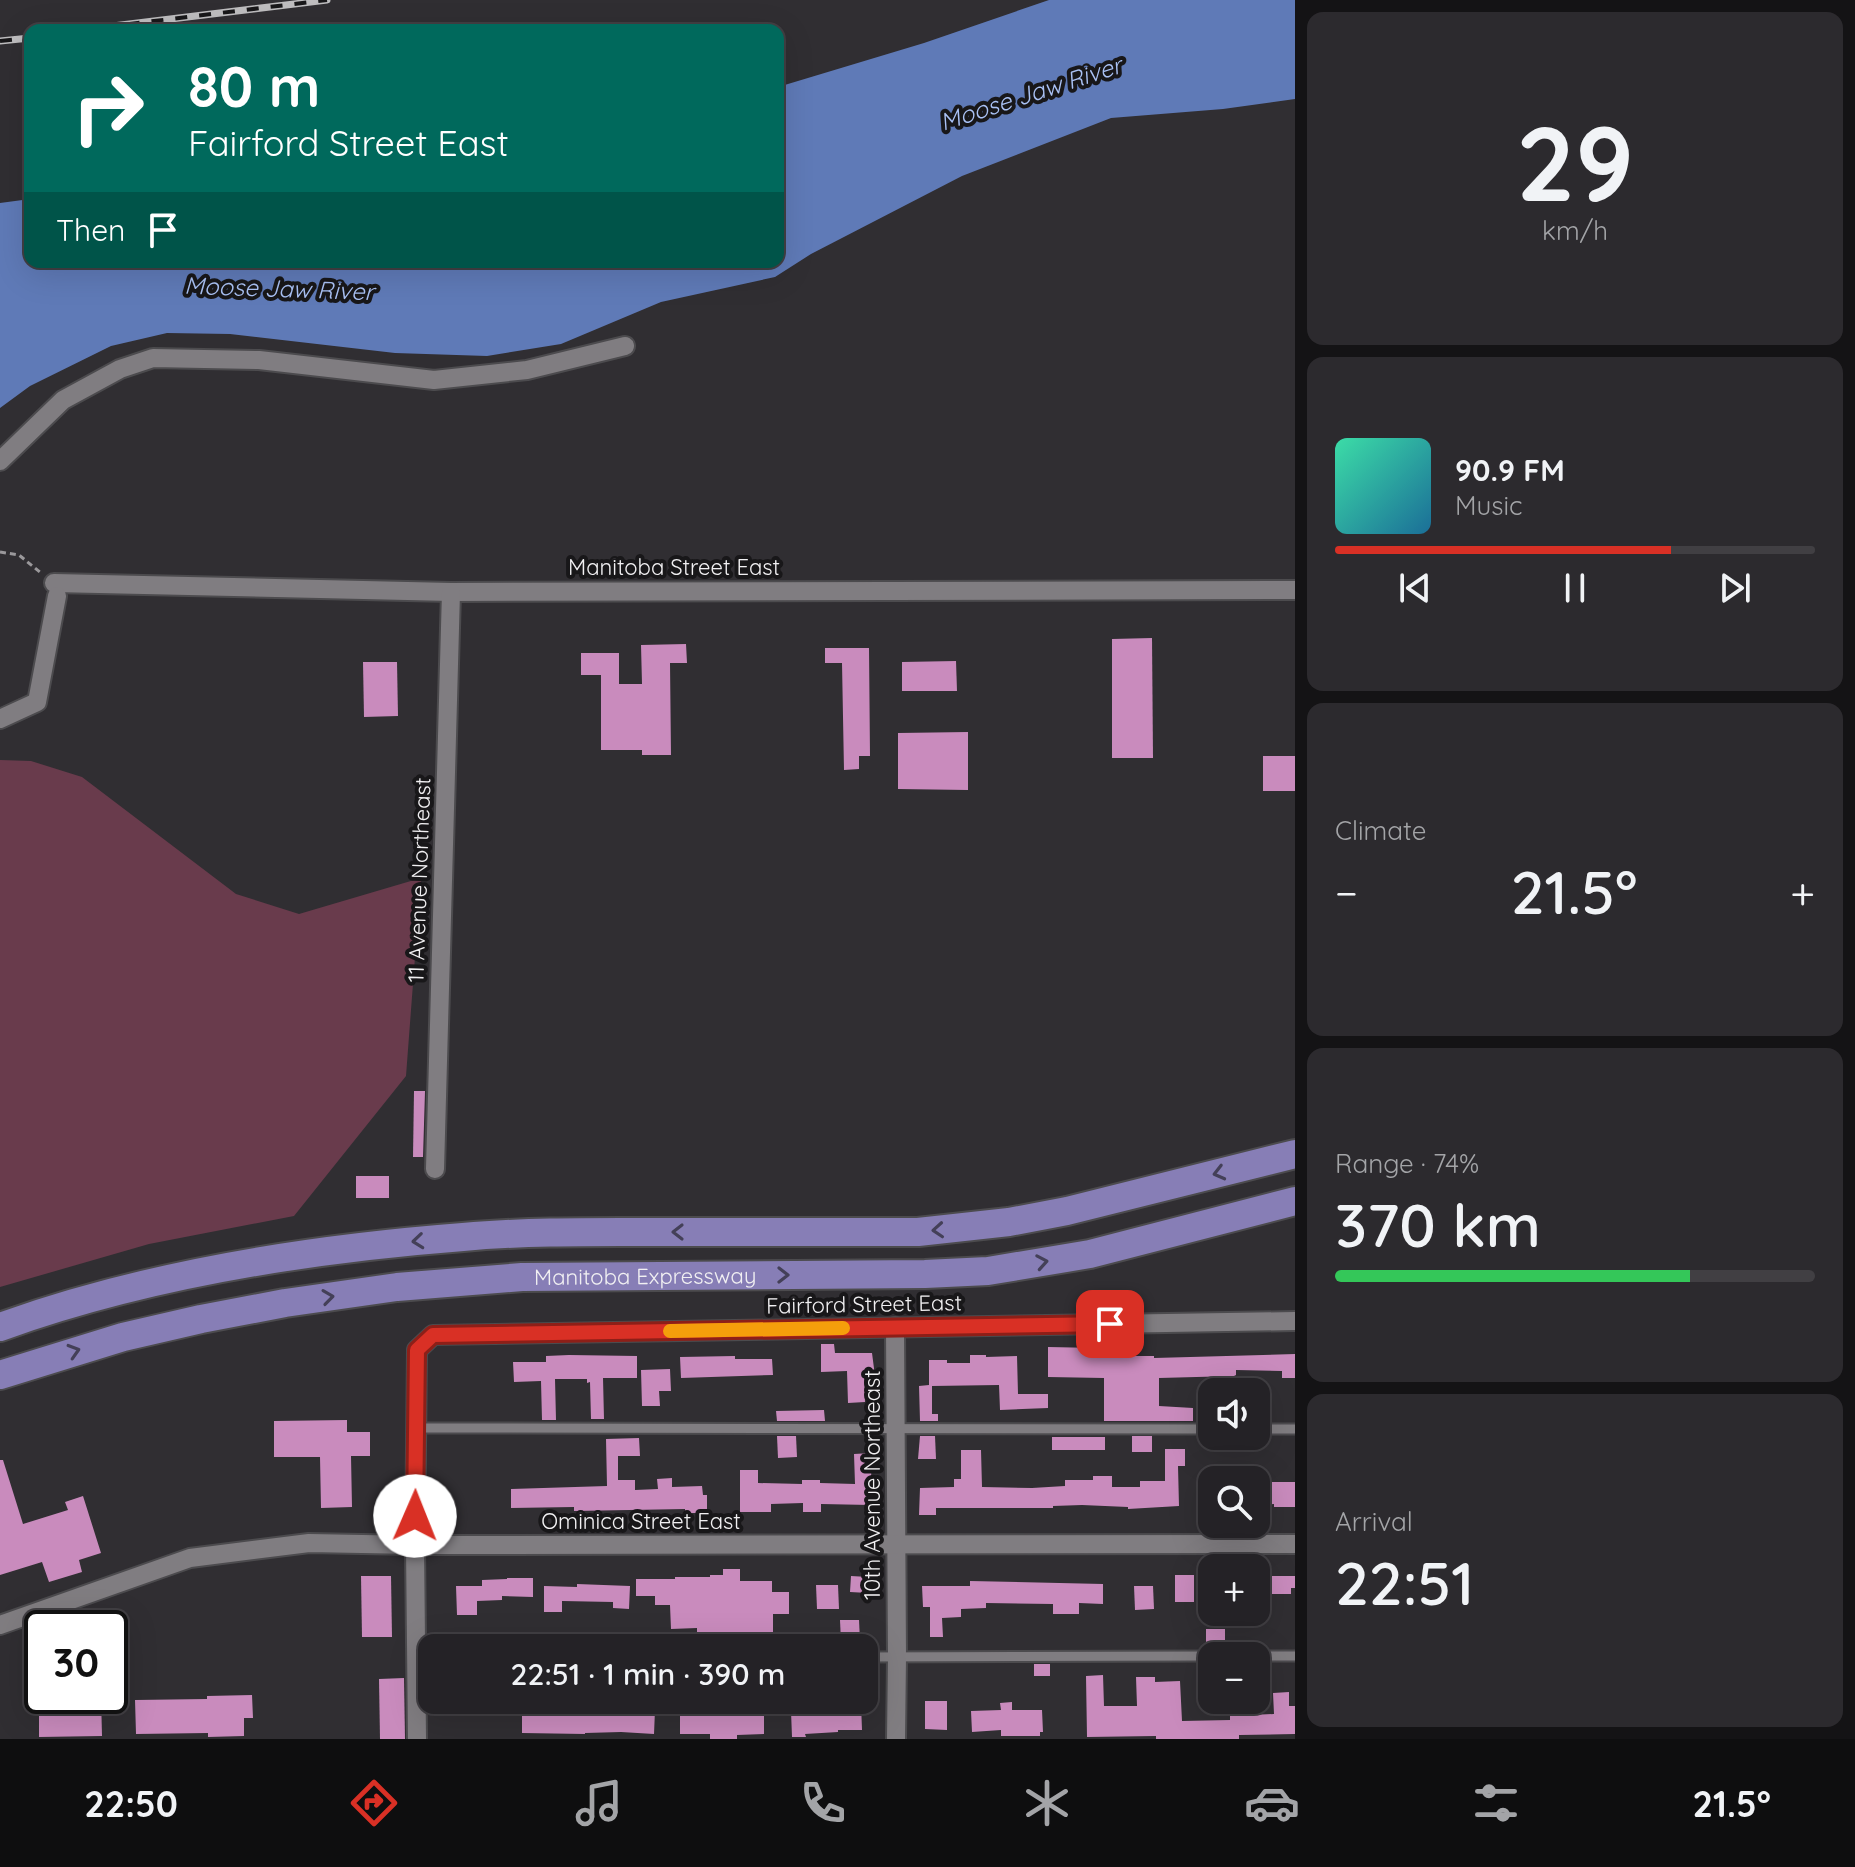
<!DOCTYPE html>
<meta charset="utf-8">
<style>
body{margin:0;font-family:Quicksand,sans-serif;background:#2c2a2e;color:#f1f3f6;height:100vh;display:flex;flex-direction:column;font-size:30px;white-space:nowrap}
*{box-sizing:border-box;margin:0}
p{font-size:26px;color:#a3a4a7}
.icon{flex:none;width:44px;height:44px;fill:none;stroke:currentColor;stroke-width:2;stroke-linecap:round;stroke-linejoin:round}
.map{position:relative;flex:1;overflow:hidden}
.drawer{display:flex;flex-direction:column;gap:12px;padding:12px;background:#141315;width:560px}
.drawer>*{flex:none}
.top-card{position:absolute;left:24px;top:24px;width:760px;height:244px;border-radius:16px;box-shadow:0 8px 32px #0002,0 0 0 2px #413f43;background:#00695c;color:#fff;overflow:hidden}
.fabs{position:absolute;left:1198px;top:1378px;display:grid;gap:16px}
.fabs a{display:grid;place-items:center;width:72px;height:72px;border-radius:16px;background:#242226;box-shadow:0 8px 32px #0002,0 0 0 2px #413f43;font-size:40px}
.speed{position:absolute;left:24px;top:1610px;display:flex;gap:16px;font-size:40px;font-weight:700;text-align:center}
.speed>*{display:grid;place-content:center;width:104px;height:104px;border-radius:50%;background:#242226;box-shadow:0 8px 32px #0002,0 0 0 2px #413f43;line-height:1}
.speed .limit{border:4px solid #111;border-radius:12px;background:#fff;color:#111}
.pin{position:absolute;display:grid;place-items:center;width:68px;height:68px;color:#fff;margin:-34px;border-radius:16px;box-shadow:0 4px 12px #0006}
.me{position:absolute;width:88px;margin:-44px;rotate:1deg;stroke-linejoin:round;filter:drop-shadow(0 0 6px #0008)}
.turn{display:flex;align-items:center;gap:28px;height:168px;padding:0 32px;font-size:36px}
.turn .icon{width:104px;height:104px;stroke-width:2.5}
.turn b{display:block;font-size:56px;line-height:68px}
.then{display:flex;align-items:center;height:76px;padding:0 32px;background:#0003;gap:16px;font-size:30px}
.big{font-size:60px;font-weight:600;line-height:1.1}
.drawer .card{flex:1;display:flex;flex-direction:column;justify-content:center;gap:12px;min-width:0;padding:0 28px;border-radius:16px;background:#2c2a2e}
.drawer .dial{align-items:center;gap:0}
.dial b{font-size:104px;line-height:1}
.song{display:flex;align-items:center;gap:24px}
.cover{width:96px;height:96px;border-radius:12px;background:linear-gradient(135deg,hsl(160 70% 55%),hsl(200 70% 35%))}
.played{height:8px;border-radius:4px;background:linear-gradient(90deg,#d93025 70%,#413f43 70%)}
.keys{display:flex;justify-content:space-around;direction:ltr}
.heat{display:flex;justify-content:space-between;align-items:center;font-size:44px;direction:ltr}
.charge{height:12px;border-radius:6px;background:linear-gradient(90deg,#34c759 74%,#413f43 0)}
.trip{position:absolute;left:418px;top:1634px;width:460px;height:80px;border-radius:16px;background:#242226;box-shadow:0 8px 32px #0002,0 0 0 2px #413f43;font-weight:600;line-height:80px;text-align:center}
.tab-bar{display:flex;height:128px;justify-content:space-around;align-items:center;background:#0e0e0f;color:#a3a4a7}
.tab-bar .icon{width:56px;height:56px}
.tab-bar .selected{color:#d93025}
.tab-bar b{font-size:36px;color:#f1f3f6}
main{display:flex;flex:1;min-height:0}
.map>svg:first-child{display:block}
.green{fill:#693b4c}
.water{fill:#5f7ab7}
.building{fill:#c98bbd}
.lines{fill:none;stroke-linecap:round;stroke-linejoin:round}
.service-casing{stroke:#4c4b4e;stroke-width:13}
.minor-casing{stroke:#4c4b4e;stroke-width:22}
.primary-casing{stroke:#4c4b4e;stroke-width:32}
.path{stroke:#9a989b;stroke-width:3;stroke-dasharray:6 4;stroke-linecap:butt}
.service{stroke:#807d81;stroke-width:9}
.minor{stroke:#807d81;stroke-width:18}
.primary{stroke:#877eb6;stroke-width:28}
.rail-casing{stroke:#bebdbf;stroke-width:7}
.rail{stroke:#181719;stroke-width:4;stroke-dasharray:12;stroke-linecap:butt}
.oneway{stroke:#444058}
.route-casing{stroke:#8d1f18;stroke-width:20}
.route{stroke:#d93025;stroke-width:14}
.slow{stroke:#f59e0b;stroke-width:14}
.labels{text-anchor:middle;stroke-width:8;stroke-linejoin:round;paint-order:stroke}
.street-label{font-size:22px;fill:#f1f0f2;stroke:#181719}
.water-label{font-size:24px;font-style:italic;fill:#aac2f5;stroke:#181719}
</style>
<main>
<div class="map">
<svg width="1295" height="1739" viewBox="0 0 1295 1739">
<rect width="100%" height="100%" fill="#302e32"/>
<path class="green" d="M0 760 31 761 82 777 236 894 299 914 421 878 406 1076 294 1216 149 1244 0 1287Z"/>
<path class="water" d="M1049 0H1295V99L1223 109 1111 118 962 176 811 254 775 277 661 302 561 344 487 356 395 353 230 334 167 333 111 346 30 386 0 408V203L30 199V262H778V87L924 43Z"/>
<g class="building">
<path d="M1152 638 1153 758H1112V639Z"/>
<path d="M686 644 687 663H670L671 755H642V750H601V675H581V653H619V684H642L641 645Z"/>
<path d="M825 648H869L870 756H859V769L844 770 842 663H825Z"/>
<path d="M956 661 957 691H902V662Z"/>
<path d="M363 662H397L398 716 364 717Z"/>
<path d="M968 732V790L898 789V733Z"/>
<rect x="1263" y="756" width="32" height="35"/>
<path d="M414 1091H425L423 1157H413Z"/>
<rect x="356" y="1176" width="33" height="22"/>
<path d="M821 1344H834L835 1353H872L875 1376H864L865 1402 848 1403 847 1371 821 1372Z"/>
<path d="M1048 1347 1098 1348V1352L1118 1351V1356H1154V1358L1295 1354V1378H1282V1371L1236 1370V1375L1234 1376 1159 1378V1406L1193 1408V1421H1104V1378L1048 1377Z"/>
<path d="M569 1355 637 1356V1378H603L604 1419H591L590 1382 587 1383V1379H555L556 1420H542L541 1381 514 1382 513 1362H546V1356Z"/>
<path d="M970 1355H986V1357L1017 1356 1018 1394H1048V1408L1000 1410 999 1385 932 1386V1414H938V1421H920L919 1386 929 1385V1360H947V1363H970Z"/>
<path d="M735 1356V1359H772L773 1375 681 1378 680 1357Z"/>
<path d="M670 1369 671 1391H659L660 1406H642L641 1370Z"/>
<path d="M824 1410 825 1421H777L776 1411Z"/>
<path d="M347 1420V1432H370V1456H351L352 1507 321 1508 320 1457H274V1421Z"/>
<path d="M777 1436H796L797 1457 778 1458Z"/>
<path d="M920 1436H935L936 1459H918Z"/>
<rect x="1132" y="1436" width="20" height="16"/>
<rect x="1052" y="1437" width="53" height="13"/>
<rect x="1241" y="1437" width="17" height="13"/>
<path d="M639 1438 640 1456H618V1480H635V1490L658 1489 657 1479 672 1478V1487L702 1486 703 1495H707V1509H702V1513H685V1509L574 1511V1507L511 1508V1489L607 1486 606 1439Z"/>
<path d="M1165 1449H1185V1466H1178L1179 1506 1128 1509V1507L1082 1505 1053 1506V1508H936V1515H919L920 1488 954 1487V1479H961V1450H981L982 1487 1032 1488 1065 1486V1480H1093V1476H1112V1487H1140V1481H1165Z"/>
<path d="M872 1453 870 1505 821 1504V1512H803V1503L771 1504V1512H740V1470H758V1483L802 1484V1480H820V1483L855 1484 854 1454Z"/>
<path d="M0 1460H3L23 1524 68 1510 65 1502 83 1496 101 1553 79 1560 82 1572 49 1582 42 1562 0 1575Z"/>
<path d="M1256 1482H1295V1507H1274V1504L1256 1505Z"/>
<path d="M723 1569H740V1581H772V1592H789V1614H773V1634L758 1633 757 1648H697V1628L671 1629 670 1605H655V1596H636V1579H675V1577H710V1575H723Z"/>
<rect x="1175" y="1575" width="19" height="27"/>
<path d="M361 1576H391L392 1637H362Z"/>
<path d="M851 1576 868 1577V1593L850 1592Z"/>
<path d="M1256 1576H1295V1588H1291V1594H1256Z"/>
<path d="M507 1578H533V1597L502 1596V1600L477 1601V1615H457L456 1586H482V1580L507 1579Z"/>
<path d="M970 1581 1103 1584V1604L1079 1603V1614H1053V1604L986 1603V1608L961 1609V1617L942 1618 943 1637H930V1607H923L922 1586H970Z"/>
<path d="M577 1584 630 1586 629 1609 613 1608V1602L562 1601V1612H544V1586L577 1587Z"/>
<path d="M816 1585H838L839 1609H817Z"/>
<path d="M1134 1586H1153L1154 1609 1135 1610Z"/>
<path d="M840 1620H859L860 1641 841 1642Z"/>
<rect x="1206" y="1629" width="19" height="19"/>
<rect x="1034" y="1664" width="16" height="12"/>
<path d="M1103 1675 1104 1706H1137L1136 1677H1155V1682L1180 1681 1182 1721 1230 1720V1716L1274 1714 1273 1693 1289 1692V1706H1295V1734L1239 1735V1739H1156V1736L1087 1737 1086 1676Z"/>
<path d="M404 1678 405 1739H380L379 1679Z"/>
<path d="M252 1695 253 1718H244V1736L208 1737V1733L136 1734 135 1700 207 1699V1696Z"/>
<path d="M39 1696H101L102 1736 39 1737Z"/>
<path d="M612 1700H623V1710H655L654 1734 621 1732 585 1733V1734L522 1733V1712H612Z"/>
<path d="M925 1701H947V1730L925 1729Z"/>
<path d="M1012 1702V1710H1042L1043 1732H1040V1736H1001V1730L972 1732 971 1711 1001 1710 1000 1703Z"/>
<path d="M861 1703 862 1730H838V1732L805 1734 806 1737H792L791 1711 805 1710V1715L843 1713 842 1704Z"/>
<path d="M764 1706V1734L737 1735V1739H710V1734H680V1713L743 1711V1707Z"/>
</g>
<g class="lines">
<defs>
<g id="service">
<path d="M416 1428 1212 1429"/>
<path d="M1256 1429H1295"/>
<path d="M1256 1656H1295"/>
<path d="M864 1657 1212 1656"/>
</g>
<g id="minor">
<path d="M0 461 63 400 120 369 153 358 259 360 434 380 527 370 625 346"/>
<path d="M54 583 451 592 1295 590"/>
<path d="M0 719 37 702 57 596"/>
<path d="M435 1169 451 592"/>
<path d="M895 1327 897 1657 896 1739"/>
<path d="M0 1625 190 1558 309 1543 415 1545 1295 1544"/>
<path d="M417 1739 415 1545 417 1350 433 1335 1295 1321"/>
</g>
<g id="primary">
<path d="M0 1327C147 1274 307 1249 463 1237 529 1231 596 1232 663 1232 748 1232 833 1232 918 1232L1009 1222 1067 1211 1295 1154"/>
<path id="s1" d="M0 1375 123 1337 201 1319 285 1303 397 1287 522 1277 925 1274 988 1271 1090 1254 1295 1201"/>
</g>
</defs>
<use href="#service" class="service-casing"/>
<use href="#minor" class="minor-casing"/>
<use href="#primary" class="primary-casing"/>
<path class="path" d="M0 552 19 555 41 573"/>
<use href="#service" class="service"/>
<use href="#minor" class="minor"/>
<use href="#primary" class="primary"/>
<defs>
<g id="rail">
<path d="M80 30 327 0"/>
<path d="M0 41 30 38"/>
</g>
</defs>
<use href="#rail" class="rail-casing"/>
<use href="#rail" class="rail"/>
</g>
<defs><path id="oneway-chevron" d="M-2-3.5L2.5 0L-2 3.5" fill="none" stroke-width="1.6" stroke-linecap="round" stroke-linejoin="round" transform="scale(2)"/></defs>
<g class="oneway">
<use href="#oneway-chevron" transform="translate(1219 1173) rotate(166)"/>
<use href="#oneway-chevron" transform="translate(938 1230) rotate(176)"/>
<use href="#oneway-chevron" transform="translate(678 1232) rotate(180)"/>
<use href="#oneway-chevron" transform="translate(418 1241) rotate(174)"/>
<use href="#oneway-chevron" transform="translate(1042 1262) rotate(-10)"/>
<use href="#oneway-chevron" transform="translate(783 1275)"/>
<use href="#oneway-chevron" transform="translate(328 1297) rotate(-8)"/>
<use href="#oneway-chevron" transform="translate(74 1351) rotate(-17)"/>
</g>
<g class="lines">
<defs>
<path id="route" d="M415 1516 417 1350 433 1335 1110 1324"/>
</defs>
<use href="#route" class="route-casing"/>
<use href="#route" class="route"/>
<path class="slow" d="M670 1331 843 1328"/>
</g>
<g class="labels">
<g class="street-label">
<text x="674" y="575">Manitoba Street East</text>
<text transform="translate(419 880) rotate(-88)" y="8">11 Avenue Northeast</text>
<text dy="8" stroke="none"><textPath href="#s1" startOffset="656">Manitoba Expressway</textPath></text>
<text transform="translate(864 1304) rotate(-1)" y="8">Fairford Street East</text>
<text transform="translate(872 1485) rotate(-90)" y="8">10th Avenue Northeast</text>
<text x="641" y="1529">Ominica Street East</text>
</g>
<g class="water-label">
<text transform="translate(1031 94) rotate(-18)" y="8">Moose Jaw River</text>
<text transform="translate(279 289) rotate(2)" y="8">Moose Jaw River</text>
</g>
</g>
</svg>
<div class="fabs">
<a><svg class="icon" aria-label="sound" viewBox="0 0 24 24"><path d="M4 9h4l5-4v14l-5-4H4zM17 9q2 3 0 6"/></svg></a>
<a><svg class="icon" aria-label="search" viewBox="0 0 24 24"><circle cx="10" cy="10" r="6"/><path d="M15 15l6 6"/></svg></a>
<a>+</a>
<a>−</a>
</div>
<div class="speed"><div class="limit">30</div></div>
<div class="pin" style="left:1110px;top:1324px;background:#d93025"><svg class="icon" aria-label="arrive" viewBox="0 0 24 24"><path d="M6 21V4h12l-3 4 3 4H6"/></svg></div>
<svg class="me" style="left:415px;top:1516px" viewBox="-20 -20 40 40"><circle r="19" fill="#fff"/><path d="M0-13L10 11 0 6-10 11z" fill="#d93025"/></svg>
<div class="trip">22:51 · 1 min · 390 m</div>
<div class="top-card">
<div class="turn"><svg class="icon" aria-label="right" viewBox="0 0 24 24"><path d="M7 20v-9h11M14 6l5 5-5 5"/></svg><div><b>80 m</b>Fairford Street East</div></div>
<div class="then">Then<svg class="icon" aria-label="arrive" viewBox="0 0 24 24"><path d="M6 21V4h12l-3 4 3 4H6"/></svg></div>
</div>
</div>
<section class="drawer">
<div class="card dial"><b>29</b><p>km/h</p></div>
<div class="card">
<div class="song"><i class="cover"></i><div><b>90.9 FM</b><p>Music</p></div></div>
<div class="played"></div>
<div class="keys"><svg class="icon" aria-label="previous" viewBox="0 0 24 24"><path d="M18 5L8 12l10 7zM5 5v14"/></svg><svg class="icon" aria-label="pause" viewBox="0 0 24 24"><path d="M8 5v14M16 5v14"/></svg><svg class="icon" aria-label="next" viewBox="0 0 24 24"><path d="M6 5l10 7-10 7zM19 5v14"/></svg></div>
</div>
<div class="card"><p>Climate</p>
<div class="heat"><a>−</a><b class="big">21.5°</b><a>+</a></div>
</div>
<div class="card"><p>Range · 74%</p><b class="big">370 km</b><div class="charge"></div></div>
<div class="card"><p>Arrival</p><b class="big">22:51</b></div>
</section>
</main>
<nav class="tab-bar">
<b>22:50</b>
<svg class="icon selected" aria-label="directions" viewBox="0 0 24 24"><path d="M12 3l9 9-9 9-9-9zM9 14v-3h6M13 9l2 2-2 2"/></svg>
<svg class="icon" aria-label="music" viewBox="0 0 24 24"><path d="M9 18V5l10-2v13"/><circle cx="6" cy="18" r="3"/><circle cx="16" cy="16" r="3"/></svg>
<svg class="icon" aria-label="phone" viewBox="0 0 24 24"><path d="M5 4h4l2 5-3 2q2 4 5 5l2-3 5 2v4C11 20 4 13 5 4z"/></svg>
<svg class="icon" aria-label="climate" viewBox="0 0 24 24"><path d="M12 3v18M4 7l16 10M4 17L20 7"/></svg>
<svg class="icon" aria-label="car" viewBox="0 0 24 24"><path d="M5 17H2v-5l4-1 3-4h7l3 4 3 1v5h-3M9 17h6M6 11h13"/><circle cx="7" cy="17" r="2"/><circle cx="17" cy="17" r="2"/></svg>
<svg class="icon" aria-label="filters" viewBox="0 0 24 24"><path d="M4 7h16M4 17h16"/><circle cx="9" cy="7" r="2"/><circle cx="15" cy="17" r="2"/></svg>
<b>21.5°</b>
</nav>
